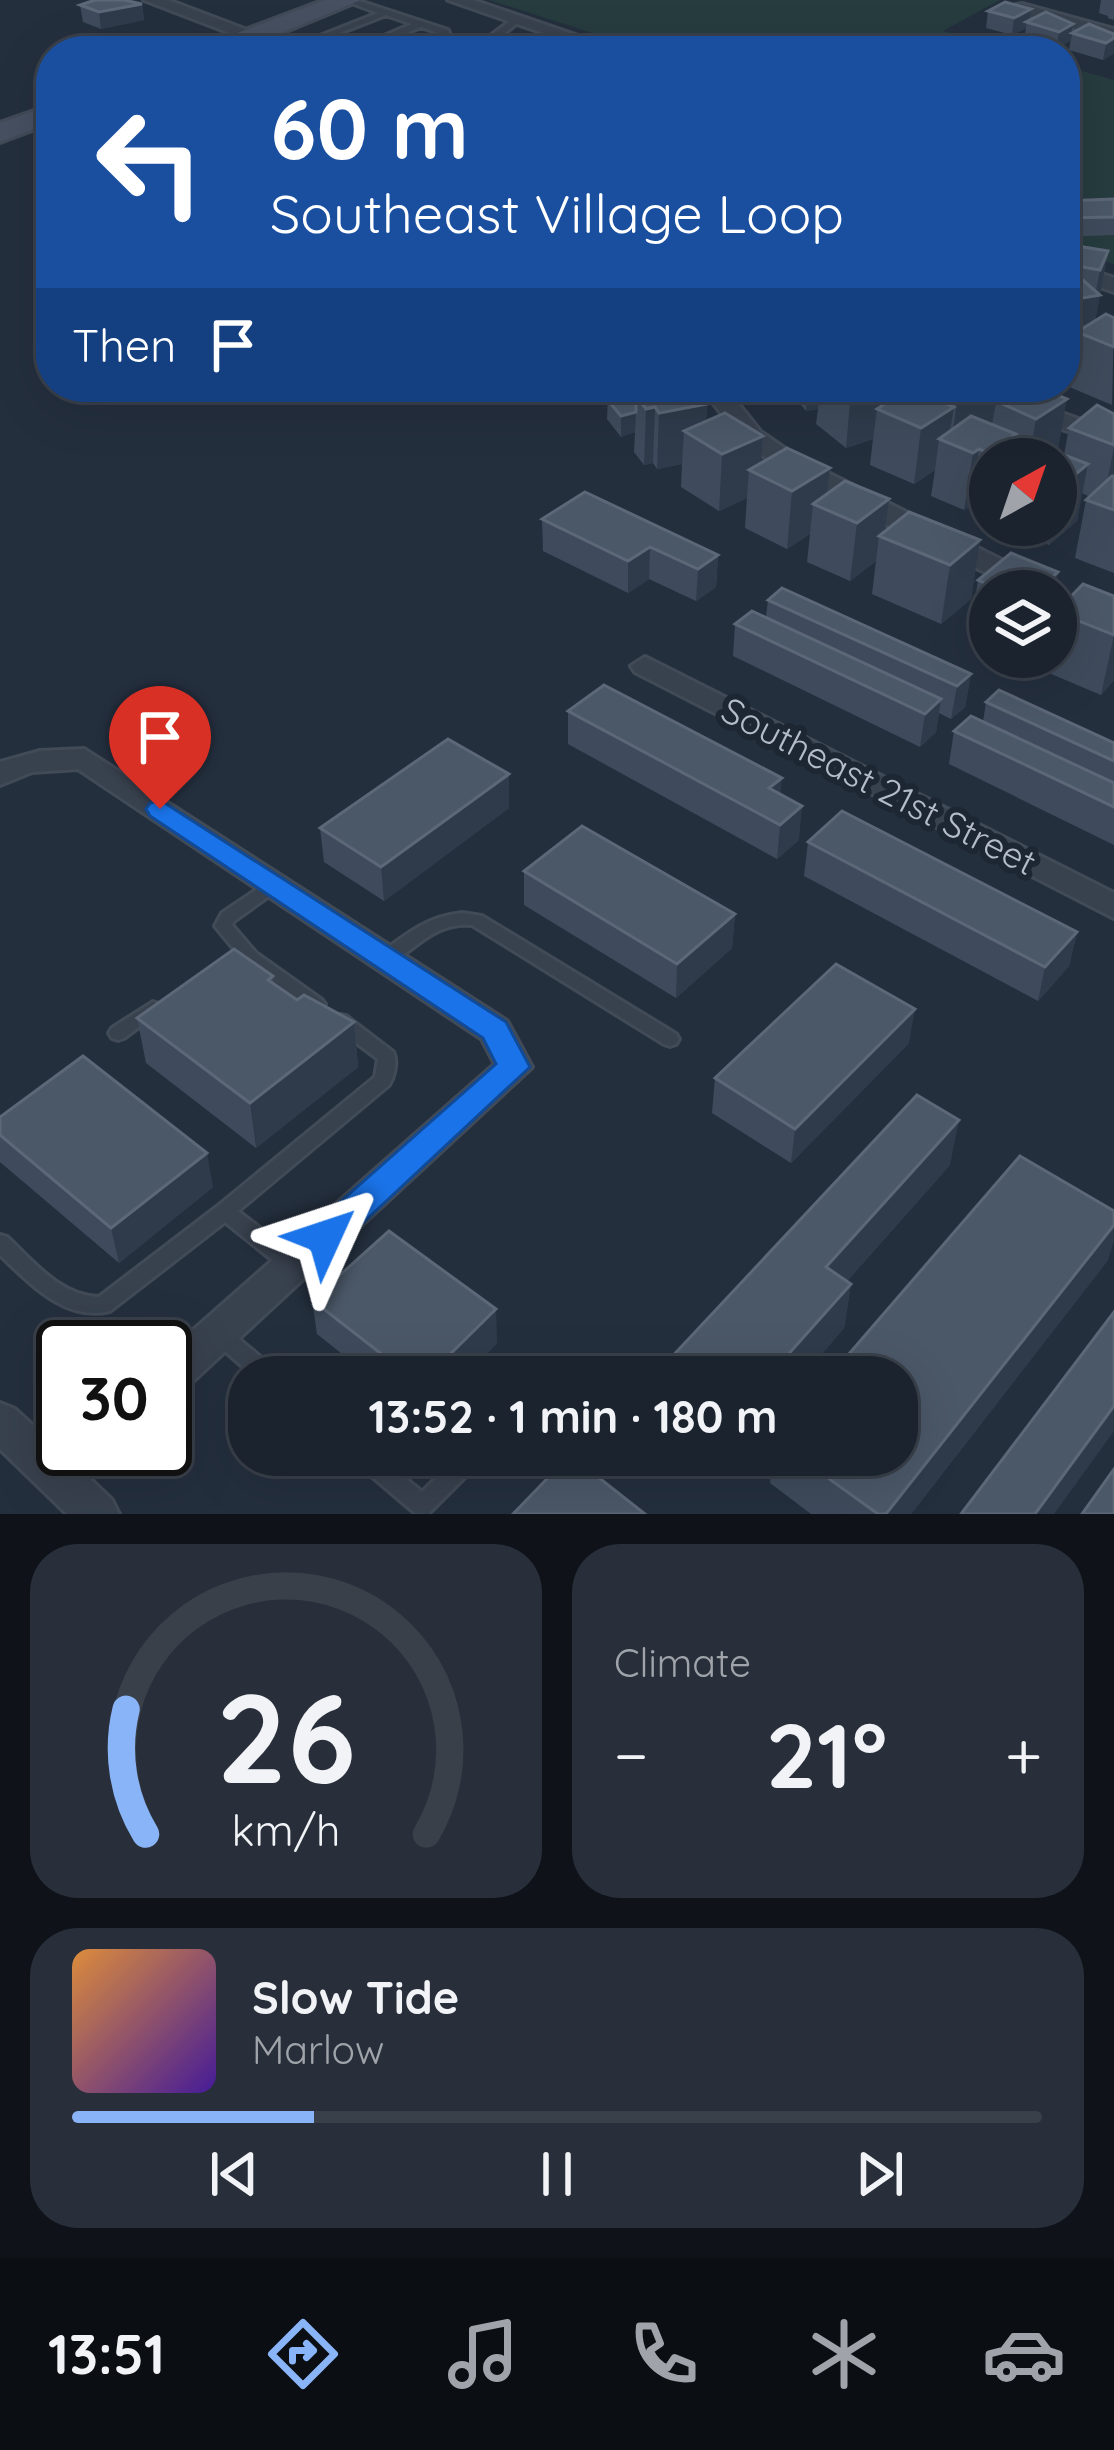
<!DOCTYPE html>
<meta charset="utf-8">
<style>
body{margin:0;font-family:Quicksand,sans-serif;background:#282f3a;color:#f1f3f6;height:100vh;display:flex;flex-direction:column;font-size:45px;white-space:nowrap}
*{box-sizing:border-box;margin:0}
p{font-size:39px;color:#a0a4aa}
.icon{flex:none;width:66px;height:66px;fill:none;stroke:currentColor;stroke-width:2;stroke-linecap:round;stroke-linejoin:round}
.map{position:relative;height:1514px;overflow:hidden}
.details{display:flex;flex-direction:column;gap:30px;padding:30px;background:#0f1319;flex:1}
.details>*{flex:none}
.guide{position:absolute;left:36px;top:36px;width:1044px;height:366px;border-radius:48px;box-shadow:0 12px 48px #0002,0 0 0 3px #39404a;background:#1a4fa0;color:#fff;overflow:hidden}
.needle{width:78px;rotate:40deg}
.fabs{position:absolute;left:969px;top:438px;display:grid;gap:24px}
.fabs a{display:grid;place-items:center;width:108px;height:108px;border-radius:50%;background:#1b232e;box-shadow:0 12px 48px #0002,0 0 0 3px #39404a;font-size:60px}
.speed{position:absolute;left:36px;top:1320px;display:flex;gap:24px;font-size:60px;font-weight:700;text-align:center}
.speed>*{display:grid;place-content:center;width:156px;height:156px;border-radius:50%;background:#1b232e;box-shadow:0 12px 48px #0002,0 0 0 3px #39404a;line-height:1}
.speed .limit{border:6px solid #111;border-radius:18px;background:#fff;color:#111}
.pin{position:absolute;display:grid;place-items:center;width:102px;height:102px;color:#fff;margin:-123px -51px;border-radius:50% 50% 50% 0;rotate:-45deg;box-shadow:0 0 12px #0007}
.pin .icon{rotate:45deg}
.me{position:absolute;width:132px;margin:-66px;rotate:48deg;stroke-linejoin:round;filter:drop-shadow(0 0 9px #0008)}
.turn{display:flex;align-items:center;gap:42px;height:252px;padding:0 36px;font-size:54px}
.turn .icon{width:156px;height:156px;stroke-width:2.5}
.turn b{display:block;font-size:84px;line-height:102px}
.then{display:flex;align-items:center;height:114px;padding:0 36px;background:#0003;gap:24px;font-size:45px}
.big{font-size:90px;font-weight:700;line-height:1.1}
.details .tile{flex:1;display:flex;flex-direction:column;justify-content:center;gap:18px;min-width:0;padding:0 42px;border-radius:48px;background:#282f3a}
.details .dial{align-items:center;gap:0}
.dial svg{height:312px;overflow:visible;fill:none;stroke:#39404a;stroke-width:7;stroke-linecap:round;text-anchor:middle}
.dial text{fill:#f1f3f6;stroke:none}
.song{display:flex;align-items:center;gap:36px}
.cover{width:144px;height:144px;border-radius:18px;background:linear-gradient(135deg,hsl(30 70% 55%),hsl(260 70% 35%))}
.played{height:12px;border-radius:6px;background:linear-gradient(90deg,#8ab4f8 25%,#39404a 25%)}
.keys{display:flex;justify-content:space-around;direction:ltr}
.heat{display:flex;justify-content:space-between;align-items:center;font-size:66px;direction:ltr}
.details .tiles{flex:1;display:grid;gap:30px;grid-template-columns:1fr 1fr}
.tile:last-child{grid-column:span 2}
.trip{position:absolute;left:228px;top:1356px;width:690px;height:120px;border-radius:48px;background:#1b232e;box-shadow:0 12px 48px #0002,0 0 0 3px #39404a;font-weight:700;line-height:120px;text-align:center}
.tab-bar{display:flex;height:192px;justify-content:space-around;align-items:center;background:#0b0e12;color:#a0a4aa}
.tab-bar .icon{width:84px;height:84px}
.tab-bar .active{color:#8ab4f8}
.tab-bar b{font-size:54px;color:#f1f3f6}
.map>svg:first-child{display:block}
.green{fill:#263c3f}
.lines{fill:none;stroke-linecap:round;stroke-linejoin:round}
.lane-casing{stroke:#414a57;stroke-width:6}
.street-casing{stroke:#414a57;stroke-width:6}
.secondary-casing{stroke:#414a57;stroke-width:6}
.lane{fill:#38414e;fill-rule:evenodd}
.street{fill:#38414e;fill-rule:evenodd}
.secondary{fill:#465061;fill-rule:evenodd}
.wall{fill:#3f4b5c}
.shaded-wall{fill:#2f3b4b}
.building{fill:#4b5868;stroke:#5c6777;stroke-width:3}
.route{fill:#1a73e8;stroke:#114b97;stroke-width:3}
.labels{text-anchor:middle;stroke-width:12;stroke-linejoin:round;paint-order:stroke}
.street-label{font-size:36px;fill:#b4bcc9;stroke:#1d2633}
</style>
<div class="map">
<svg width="1114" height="1514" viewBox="0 0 1114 1514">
<rect width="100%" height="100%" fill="#242f3e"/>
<g class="green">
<path d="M489 0H1000L943 31 1012 51H648Z"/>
<path d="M1065 66 1114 80V264L1065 248Z"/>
</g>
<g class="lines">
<defs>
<g id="lane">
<path d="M344 0H356L448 30 452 40 428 51H416L443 39 441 34 421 27 361 51H349L412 24 386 15 294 51H282L378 13Z"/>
<path d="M514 18 521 20 496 40 494 51H486L489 37Z"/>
<path d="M274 878 280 880 282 884 280 888 234 921 232 925 256 953 322 1000 325 1004 322 1008H310L244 961 215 926 222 913Z"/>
<path d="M462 913 482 916 676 1034 679 1039 676 1044 670 1046 664 1044 472 925C425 921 409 964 380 962L378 958 380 954C406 934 429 916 462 913Z"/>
<path d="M153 1002 159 1004 162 1008 159 1012 124 1038 118 1040 112 1038 109 1033 112 1028Z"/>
<path d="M340 1015 346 1016 393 1052C398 1061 394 1077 389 1085L238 1211 300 1259 303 1265 300 1271 293 1273 286 1271 225 1222 110 1311C65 1322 30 1283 0 1255V1235L7 1237C34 1262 60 1296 99 1297L218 1206 375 1077 378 1059 334 1026 331 1021 334 1016Z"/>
<path d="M220 1326 227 1329 277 1371 280 1377H255L213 1341 210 1335 213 1329Z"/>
<path d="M351 1455H378L422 1492 459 1455H484L480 1462 428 1514 415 1513 355 1462Z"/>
</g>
<g id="street">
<path d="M144 0H168L263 36 248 40Z"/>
<path d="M448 0H473L622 51H595Z"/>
<path d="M1022 4 1114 29V39L1016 13V5Z"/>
<path d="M1065 262 1114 278V292L1065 275Z"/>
<path d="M701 387H725L761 432 800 459 1064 591 1056 598V591H1028L926 546 782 469 743 442Z"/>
<path d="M996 387H1024L1062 413 1114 432V447L1044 423Z"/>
<path d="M645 657 1114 893V918L635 672 631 666Z"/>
<path d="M84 749 507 1021 532 1067 179 1394 165 1399V1355L495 1064 482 1039 78 769 32 772 0 785V762L40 751Z"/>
<path d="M0 1403 15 1409 59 1450 63 1446 111 1449 105 1462 88 1477 112 1500 119 1514H67L0 1449Z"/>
</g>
<g id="secondary">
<path d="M325 0H361L238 51H201L205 45Z"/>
<path d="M51 105V123L0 142V123Z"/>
</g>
</defs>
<use href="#lane" class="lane-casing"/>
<use href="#street" class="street-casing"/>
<use href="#secondary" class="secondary-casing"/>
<use href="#lane" class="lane"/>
<use href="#street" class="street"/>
<use href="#secondary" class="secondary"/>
</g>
<g class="wall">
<path d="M1101 0H1114V20L1108 18V16L1099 13Z"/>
<path d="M142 4 144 20 101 29 83 22 80 5Z"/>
<path d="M988 11 1030 21 1073 24 1070 41 1056 49 1024 39 1026 28 1012 35 986 28Z"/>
<path d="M1072 33 1114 34V53L1103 60 1069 50Z"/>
<path d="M1114 199V235L1065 237V201Z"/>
<path d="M1065 244 1108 251 1095 321 1114 318 1112 405 1067 386 1073 351 1065 353Z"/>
<path d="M589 387H650L653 390 663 391 707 404 706 421 763 436 761 463 827 493 885 531 980 540 971 599 941 624 872 594 876 561 850 581 807 562 810 534 787 549 745 528 747 498 719 511 681 487 682 464 657 469 653 463 644 465 634 452 635 432 621 437 607 419 608 395Z"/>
<path d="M791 387H999L997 401 1019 387 1057 453 1064 455 1069 428 1114 414V573L1075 558 1086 500 1090 497 1082 493 1077 521 1049 545 1008 528V525H1056V459H990V503L980 511 970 506 964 510 931 496 935 470 914 484 870 465 873 439 846 448 816 424 818 409 806 411 790 392Z"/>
<path d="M542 519 718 555 716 587 696 601 649 579 628 593 543 551Z"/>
<path d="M1058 572 1055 591H990V649L969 640 978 580Z"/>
<path d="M1114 596V680L1101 695 1044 671 1047 657H1056V611Z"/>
<path d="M768 600 971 674 965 707 951 719 939 713 936 732 920 747 733 656 735 624 766 617Z"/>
<path d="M986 702 1114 743V845L949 764 954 731 983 722Z"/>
<path d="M568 711 781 794 799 840 777 859 568 744Z"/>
<path d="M509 774V808L384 901 324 862 320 828Z"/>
<path d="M808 842 1077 932 1069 966 1038 1001 804 876Z"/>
<path d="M524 871 735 914 732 948 676 998 524 905Z"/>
<path d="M273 976 274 984 297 1000 354 1022 358 1067 256 1148 146 1063 137 1018Z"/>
<path d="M909 1043 791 1163 712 1113 715 1078Z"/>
<path d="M0 1117 213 1187 119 1263 0 1162Z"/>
<path d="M950 1165 847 1281 851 1284 844 1328 802 1377H653Z"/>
<path d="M1108 1260 911 1514H811L770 1483 773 1455H897Z"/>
<path d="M312 1300 497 1343 464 1377H371L317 1334Z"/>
<path d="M648 1455H691L673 1474Z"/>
</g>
<g class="shaded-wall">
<path d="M142 4 144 20 101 29 99 12Z"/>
<path d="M1031 9 1029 23 1026 22V28L1012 35 1014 18Z"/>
<path d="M1073 24 1070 41 1056 49 1059 32Z"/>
<path d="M1114 38V53L1103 60 1106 43Z"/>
<path d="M1108 251 1092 338 1077 332 1073 351 1065 353V301L1095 296 1100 270Z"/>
<path d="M808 387H820L818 409 806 411Z"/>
<path d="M868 387H895L892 415 877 409 873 439 846 448 851 392Z"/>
<path d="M959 387H999L992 424 952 437Z"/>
<path d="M1067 399 1057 455 1050 459H1029L1036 419Z"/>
<path d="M672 401 671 411 707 404 705 444 684 431 682 464 657 469 659 413 655 407 653 463 644 465 646 409Z"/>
<path d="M954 407 948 443 939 439 935 470 914 484 921 428Z"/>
<path d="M636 412 635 432 621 437V416Z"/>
<path d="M1016 434 1011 459H990V503L980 511 989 453Z"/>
<path d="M763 436 760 476 749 470 747 498 719 511 722 454Z"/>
<path d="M1114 447V492L1103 502Z"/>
<path d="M979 449 970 506 964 510 973 453Z"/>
<path d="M1088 464 1077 521 1049 545 1053 525H1056V509L1060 487Z"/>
<path d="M830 468 825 509 813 504 810 534 787 549 792 491Z"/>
<path d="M889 499 884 538 879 536 876 561 850 581 857 523Z"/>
<path d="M980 540 971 599 941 624 950 565Z"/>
<path d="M650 547 649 579 628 593V561Z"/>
<path d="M718 555 716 587 696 601 698 569Z"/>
<path d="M1058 572 1055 591H1037Z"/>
<path d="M1114 635V680L1101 695Z"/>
<path d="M971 674 965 707 951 719 957 686Z"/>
<path d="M941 699 936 732 920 747 925 714Z"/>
<path d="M509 774V808L384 901 381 867Z"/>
<path d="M782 778 779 811 769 788Z"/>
<path d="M802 806 799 840 777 859 780 825Z"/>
<path d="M735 914 732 948 676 998 677 964Z"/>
<path d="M1077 932 1069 966 1038 1001 1045 967Z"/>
<path d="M915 1009 909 1043 791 1163 795 1129Z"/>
<path d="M354 1022 358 1067 256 1148 250 1103Z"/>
<path d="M959 1120 950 1165 820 1311 826 1267Z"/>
<path d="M207 1153 213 1187 119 1263 111 1228Z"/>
<path d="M1114 1225V1241L1108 1260 911 1514H886Z"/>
<path d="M851 1284 844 1328 802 1377H768Z"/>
<path d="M496 1309 497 1343 464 1377H427Z"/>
<path d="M1114 1406V1431L1054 1514H1035Z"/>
<path d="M675 1455H691L673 1474Z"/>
</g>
<g class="building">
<path d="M95 0H124L142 4 99 12 80 5Z"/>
<path d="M1005 2 1031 9 1014 18 988 11Z"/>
<path d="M1046 12 1073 24 1059 32 1026 22Z"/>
<path d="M1089 24 1114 34V38L1106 43 1072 33Z"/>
<path d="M341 40H363L408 51H313Z"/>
<path d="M433 41 458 51H414Z"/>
<path d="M1114 199V217L1065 218V201Z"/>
<path d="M1065 244 1108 251 1100 270 1065 264Z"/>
<path d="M1077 275 1100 295 1065 301V277Z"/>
<path d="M1106 314 1114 318V347L1077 332Z"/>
<path d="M631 387H650L653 390 661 389 663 391 636 396V412L621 416 607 399 613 397 608 392Z"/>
<path d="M683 387H693L707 404 659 413 655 407 646 409 636 396Z"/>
<path d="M845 387H868L851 392Z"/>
<path d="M1019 387H1039L1067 399 1036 419 996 401Z"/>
<path d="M909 388 954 407 921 428 877 409Z"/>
<path d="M1097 405 1114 414V445L1069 428Z"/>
<path d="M725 413 763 436 722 454 684 431Z"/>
<path d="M971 416 1016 434 989 453 979 449 973 453 939 439Z"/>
<path d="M787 448 830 468 792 491 749 470Z"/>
<path d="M1046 448 1088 464 1060 487 1056 486V459H1032Z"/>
<path d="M1112 476H1114V510L1086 500Z"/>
<path d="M845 481 889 499 857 523 813 504Z"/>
<path d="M585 492 718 555 698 569 650 547 628 561 542 519Z"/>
<path d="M909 512 980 540 950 565 879 536Z"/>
<path d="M1011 553 1058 572 1037 591H1003L978 580Z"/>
<path d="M1083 584 1114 596V635L1056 612Z"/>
<path d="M782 588 971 674 957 686 768 600Z"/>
<path d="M752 611 941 699 925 714 735 624Z"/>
<path d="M604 685 782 778 769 788 802 806 780 825 568 711Z"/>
<path d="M999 690 1114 743V761L986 702Z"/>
<path d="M971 716 1114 783V807L954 731Z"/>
<path d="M448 739 509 774 381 867 320 828Z"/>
<path d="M842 811 1077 932 1045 967 808 842Z"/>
<path d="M582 826 735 914 677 964 524 871Z"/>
<path d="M234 949 273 976 268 980 297 1000 304 995 354 1022 250 1103 137 1018Z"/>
<path d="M836 964 915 1009 795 1129 715 1078Z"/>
<path d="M83 1056 207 1153 111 1228 0 1135V1117Z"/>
<path d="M917 1095 959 1120 826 1267 851 1284 768 1377H746L733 1368 725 1377H653Z"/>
<path d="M1020 1156 1114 1211V1225L886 1514H878L796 1455H897V1377H829Z"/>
<path d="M389 1231 496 1309 427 1377H411L312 1300Z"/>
<path d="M1114 1312V1406L1035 1514H961Z"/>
<path d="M570 1455 645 1514H513Z"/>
<path d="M1114 1469V1514H1082Z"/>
</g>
<path class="route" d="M160 800 506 1022 530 1067 337 1247 325 1252 312 1247 307 1237 312 1227 496 1064 483 1038 150 816 146 809 150 803Z"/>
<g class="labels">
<g class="street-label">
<text transform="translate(879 786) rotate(27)" y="13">Southeast 21st Street</text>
</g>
</g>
</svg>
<div class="fabs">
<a><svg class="needle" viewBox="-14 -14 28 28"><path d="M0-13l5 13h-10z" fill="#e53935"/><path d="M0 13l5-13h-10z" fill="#a0a4aa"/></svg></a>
<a><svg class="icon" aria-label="layers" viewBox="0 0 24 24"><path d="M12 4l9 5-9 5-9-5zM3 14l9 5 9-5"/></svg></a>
</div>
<div class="speed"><div class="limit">30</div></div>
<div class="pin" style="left:160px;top:809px;background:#d93025"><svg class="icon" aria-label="arrive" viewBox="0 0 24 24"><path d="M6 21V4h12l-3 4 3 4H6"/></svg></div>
<svg class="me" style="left:325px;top:1237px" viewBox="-20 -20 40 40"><path d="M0-17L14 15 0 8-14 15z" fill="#1a73e8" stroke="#fff" stroke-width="4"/></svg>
<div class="trip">13:52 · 1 min · 180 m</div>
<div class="guide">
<div class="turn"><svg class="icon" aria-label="left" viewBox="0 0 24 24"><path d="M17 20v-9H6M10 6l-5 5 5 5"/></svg><div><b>60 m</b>Southeast Village Loop</div></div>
<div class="then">Then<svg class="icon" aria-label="arrive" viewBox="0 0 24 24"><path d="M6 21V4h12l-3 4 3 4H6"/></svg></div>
</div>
</div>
<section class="details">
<div class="tiles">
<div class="tile dial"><svg viewBox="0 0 100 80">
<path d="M14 69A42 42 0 1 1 86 69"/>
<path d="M14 69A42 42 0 0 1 9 37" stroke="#8ab4f8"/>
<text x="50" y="56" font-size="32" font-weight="700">26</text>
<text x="50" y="72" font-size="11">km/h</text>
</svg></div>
<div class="tile"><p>Climate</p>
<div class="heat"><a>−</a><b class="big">21°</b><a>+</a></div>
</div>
<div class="tile">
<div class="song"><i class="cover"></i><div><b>Slow Tide</b><p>Marlow</p></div></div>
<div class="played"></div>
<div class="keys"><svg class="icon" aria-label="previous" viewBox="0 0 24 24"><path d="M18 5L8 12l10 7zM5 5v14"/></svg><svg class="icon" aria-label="pause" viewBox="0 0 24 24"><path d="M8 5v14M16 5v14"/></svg><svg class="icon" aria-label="next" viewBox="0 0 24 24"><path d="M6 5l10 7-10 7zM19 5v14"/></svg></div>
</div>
</div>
</section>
<nav class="tab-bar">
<b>13:51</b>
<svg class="icon active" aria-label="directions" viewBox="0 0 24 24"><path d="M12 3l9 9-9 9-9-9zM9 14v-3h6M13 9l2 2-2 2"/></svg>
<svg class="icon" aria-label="music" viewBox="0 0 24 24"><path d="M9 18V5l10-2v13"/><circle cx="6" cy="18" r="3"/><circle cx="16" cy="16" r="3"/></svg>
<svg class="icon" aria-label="phone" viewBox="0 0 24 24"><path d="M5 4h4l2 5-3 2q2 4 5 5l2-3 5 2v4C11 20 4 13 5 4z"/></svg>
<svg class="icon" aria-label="climate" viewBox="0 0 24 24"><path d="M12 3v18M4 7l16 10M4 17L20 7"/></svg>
<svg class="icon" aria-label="car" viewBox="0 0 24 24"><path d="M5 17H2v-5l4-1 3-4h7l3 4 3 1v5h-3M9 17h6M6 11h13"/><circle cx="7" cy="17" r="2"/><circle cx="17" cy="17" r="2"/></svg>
</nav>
